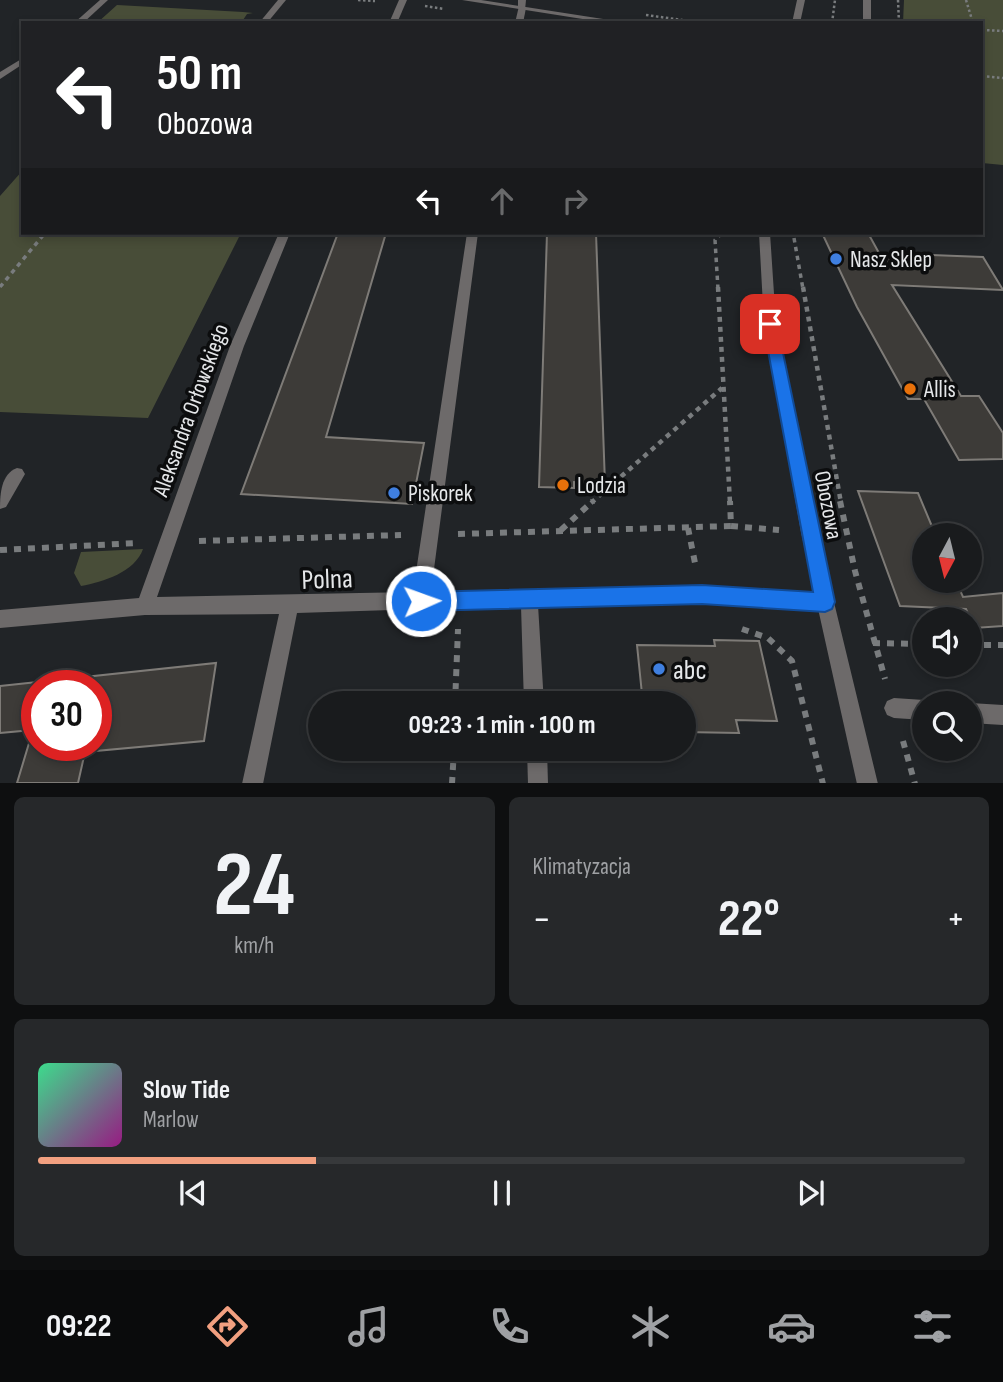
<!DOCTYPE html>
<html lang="pl">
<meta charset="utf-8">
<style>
body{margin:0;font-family:"Sofia Sans Condensed",sans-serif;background:#26282a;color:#f1f3f6;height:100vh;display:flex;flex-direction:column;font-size:26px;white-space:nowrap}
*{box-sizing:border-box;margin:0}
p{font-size:23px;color:#9fa1a4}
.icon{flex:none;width:38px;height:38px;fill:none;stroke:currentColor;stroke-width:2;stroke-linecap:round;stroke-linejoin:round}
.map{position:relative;height:783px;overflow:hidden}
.details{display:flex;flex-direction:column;gap:14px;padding:14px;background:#0e0f10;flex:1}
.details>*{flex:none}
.banner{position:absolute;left:21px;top:21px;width:962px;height:214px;border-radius:0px;box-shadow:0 4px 10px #0003,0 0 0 2px #37393b;background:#202124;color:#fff;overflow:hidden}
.needle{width:46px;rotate:187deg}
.controls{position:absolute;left:912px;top:523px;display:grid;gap:14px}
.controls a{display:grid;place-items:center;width:70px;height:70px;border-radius:50%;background:#191b1d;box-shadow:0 4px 10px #0003,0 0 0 2px #37393b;font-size:35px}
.speed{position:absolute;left:21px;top:670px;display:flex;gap:14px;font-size:35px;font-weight:700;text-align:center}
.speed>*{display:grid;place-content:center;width:91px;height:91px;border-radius:50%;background:#191b1d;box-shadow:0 4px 10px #0003,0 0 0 2px #37393b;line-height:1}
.speed .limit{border:10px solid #d22;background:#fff;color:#111}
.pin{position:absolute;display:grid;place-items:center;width:60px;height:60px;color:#fff;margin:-30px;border-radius:14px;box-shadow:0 4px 10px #0006}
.me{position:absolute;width:77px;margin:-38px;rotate:88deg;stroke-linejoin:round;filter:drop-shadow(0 0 5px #0008)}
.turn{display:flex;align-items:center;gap:24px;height:147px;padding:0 21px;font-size:32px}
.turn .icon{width:91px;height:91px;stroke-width:2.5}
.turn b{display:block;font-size:49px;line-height:60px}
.lanes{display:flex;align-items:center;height:66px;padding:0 21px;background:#0003;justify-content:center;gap:35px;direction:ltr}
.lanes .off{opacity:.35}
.big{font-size:52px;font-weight:700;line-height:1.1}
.details .card{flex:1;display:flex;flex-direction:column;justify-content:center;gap:10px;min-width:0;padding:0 24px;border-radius:10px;background:#26282a}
.details .dial{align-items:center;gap:0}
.dial b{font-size:91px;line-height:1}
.song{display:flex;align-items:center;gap:21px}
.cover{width:84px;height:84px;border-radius:10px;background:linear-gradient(135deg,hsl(150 70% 55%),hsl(310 70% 35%))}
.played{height:7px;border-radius:4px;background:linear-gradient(90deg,#f2a080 30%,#37393b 30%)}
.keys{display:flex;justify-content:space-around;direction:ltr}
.heat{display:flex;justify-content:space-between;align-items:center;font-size:38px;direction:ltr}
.details .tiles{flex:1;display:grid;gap:14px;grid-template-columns:1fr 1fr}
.card:last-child{grid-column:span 2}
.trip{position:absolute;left:308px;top:691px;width:388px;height:70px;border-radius:35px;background:#191b1d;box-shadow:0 4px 10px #0003,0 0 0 2px #37393b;font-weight:700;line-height:70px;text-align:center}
.dock{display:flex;height:112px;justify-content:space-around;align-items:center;background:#0a0b0c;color:#9fa1a4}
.dock .icon{width:49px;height:49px}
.dock .active{color:#f2a080}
.dock b{font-size:32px;color:#f1f3f6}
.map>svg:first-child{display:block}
.green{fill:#484d38}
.building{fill:#3d3b38;stroke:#7e7b77;stroke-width:2;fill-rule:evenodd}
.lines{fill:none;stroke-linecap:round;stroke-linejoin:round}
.path-far3{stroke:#797c7e;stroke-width:2.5;stroke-dasharray:2.5 2.5;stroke-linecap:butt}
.path-far2{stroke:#797c7e;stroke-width:3.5;stroke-dasharray:4.5 4.5;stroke-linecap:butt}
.path-far1{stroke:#797c7e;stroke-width:4.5;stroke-dasharray:5 5;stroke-linecap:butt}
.path{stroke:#797c7e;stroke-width:6;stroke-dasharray:7 7;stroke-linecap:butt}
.service{fill:#6d6a6a;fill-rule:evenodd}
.minor{fill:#6d6a6a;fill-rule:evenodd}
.tertiary{fill:#6d6a6a;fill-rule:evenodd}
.route{fill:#1a73e8;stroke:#114b97;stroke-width:2}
.shop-dot{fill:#3f7fe0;stroke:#0c0d0e;stroke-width:2.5}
.food-dot{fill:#e8710a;stroke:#0c0d0e;stroke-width:2.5}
.labels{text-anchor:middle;stroke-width:7;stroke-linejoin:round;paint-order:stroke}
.poi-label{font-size:23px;fill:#e5e7e9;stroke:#0c0d0e;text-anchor:start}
.street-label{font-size:23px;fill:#e5e7e9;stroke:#0c0d0e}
.near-street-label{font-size:28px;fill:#e5e7e9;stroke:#0c0d0e}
.near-poi-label{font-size:28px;fill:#e5e7e9;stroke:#0c0d0e;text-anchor:start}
</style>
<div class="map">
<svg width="1003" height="784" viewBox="0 0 1003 784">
<rect width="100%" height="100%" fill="#212427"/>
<g class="green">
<path d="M904 0H1003V165L982 163V23H903Z"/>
<path d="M117 5 243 12 253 13 247 14 241 23H97Z"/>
<path d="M23 170V233H241L148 418 0 412V196Z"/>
<path d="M143 549C135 572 103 582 81 586L74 573 81 552Z"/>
</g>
<g class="building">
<path d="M338 233H386L326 437 424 443 412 504 241 494Z"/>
<path d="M547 233H596L605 484 574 482V488L539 487Z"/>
<path d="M822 233H868L879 253 983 257 1003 290 892 285 961 396H979L1003 433V459L959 460 924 399H908L857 307Z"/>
<path d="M858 491 918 493 936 536H924V581H956L963 597 1003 593V626L974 628 966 609 900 606Z"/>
<path d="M714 640 759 641 777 721 736 720 739 733 684 732V704H643L637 645 715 646Z"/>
<path d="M216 663 204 741 85 752 78 783H17L33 730 0 733V686ZM37 686H96V746H37Z"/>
</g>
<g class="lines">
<g class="path-far3">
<path d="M358 0 375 1"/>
<path d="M898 0 899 23"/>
<path d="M966 0 973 23"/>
<path d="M425 6 444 9"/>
<path d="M646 15 704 23"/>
<path d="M832 23 835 0"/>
<path d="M982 30 1003 31"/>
<path d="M982 76 1003 78"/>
</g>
<g class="path-far2">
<path d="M794 238 803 289"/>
<path d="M0 287 45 233"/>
<path d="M718 289 715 240 722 233"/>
</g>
<g class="path-far1">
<path d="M718 287 730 503"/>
<path d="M803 287 841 503"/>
<path d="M591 503 722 388"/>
</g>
<g class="path">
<path d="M840 501 855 571 885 679"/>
<path d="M731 526 779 530"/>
<path d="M688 528 696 568"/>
<path d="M561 530 593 501"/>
<path d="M458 534 731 526 730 501"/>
<path d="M199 541 401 535"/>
<path d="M0 550 138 543"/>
<path d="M742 629 768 638 792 661 823 784"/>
<path d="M873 643 924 644"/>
<path d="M970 645H1003"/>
<path d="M455 704 458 629"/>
<path d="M903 741 915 784"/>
<path d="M452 784 454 749"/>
</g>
<g class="service">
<path d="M278 0H286L267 23H259Z"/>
<path d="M518 0H526L525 10 518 8Z"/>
<rect x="863" y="0" width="8" height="23"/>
<path d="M17 468 22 469 25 474 6 507 0 509C0 494 1 474 17 468Z"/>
</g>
<g class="minor">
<path d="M100 0H108L83 23H74Z"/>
<path d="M399 0H407L397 23H389Z"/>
<path d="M519 6 526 8 523 23H515Z"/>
<path d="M23 58V64L0 79V72Z"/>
<path d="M279 233H290L244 346 157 597 413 592 467 233H478L431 592 701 587 825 594 831 596 834 602 831 608 825 610 701 603 538 605 544 704H524L521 606 297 613 263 784H242L279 614 145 615 0 628V610L139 598 230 346Z"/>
<path d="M894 698 924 700 931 704H924V720L894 718 887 715 884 708 887 701Z"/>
<path d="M970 703 1003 705V725L970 723Z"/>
<path d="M527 749H547L548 784H528Z"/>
</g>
<g class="tertiary">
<path d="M462 0H481L629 23H608Z"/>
<path d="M797 0H805L800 23H792Z"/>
<path d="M759 233H770L776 324 817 532 878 784H857L801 532 764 324Z"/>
</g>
</g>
<path class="route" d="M770 319 777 324 835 602 832 609 825 612 702 604 421 611 414 608 411 601 414 594 421 592 702 585 813 592 763 324Z"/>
<g class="shop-dot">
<circle cx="836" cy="259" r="7"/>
<circle cx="394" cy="493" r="7"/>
<circle cx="659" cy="669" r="7"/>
</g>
<g class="food-dot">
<circle cx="910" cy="389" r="7"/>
<circle cx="563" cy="485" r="7"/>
</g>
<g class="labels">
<g class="poi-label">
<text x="850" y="267">Nasz Sklep</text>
<text x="924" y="397">Allis</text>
<text x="577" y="493">Lodzia</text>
<text x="408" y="501">Piskorek</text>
</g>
<g class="street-label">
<text transform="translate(190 410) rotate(-70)" y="8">Aleksandra Orłowskiego</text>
<text transform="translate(829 505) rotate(79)" y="8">Obozowa</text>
</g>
<g class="near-street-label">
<text transform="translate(327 578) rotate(-2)" y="10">Polna</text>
</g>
<g class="near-poi-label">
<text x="673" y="679">abc</text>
</g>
</g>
</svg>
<div class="controls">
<a><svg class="needle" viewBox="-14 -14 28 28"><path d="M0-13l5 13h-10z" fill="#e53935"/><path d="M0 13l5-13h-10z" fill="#9fa1a4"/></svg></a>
<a><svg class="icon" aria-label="sound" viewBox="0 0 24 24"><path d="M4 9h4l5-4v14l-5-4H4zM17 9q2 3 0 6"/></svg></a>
<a><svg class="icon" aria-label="search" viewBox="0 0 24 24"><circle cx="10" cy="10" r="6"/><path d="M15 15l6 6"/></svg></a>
</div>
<div class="speed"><div class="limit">30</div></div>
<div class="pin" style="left:770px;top:324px;background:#d93025"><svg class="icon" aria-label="arrive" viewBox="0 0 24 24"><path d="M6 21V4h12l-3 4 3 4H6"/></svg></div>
<svg class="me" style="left:421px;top:601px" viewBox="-20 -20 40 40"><circle r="17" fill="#1a73e8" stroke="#fff" stroke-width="3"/><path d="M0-11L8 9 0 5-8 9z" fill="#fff"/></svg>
<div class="trip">09:23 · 1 min · 100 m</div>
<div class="banner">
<div class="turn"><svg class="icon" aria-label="left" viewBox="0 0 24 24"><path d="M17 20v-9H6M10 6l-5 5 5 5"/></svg><div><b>50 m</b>Obozowa</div></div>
<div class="lanes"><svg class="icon" aria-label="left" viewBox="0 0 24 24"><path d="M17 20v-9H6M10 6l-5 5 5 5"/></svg><svg class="icon off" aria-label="ahead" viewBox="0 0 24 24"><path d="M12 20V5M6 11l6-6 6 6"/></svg><svg class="icon off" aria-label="right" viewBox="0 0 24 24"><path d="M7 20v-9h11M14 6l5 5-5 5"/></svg></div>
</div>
</div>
<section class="details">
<div class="tiles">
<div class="card dial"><b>24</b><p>km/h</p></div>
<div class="card"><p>Klimatyzacja</p>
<div class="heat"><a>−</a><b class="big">22°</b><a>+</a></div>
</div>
<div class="card">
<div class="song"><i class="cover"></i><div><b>Slow Tide</b><p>Marlow</p></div></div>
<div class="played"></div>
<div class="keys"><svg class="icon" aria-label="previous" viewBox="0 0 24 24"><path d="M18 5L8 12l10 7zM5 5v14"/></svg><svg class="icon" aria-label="pause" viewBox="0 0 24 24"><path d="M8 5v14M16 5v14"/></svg><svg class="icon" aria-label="next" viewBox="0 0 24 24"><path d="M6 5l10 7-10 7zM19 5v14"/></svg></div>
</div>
</div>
</section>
<nav class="dock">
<b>09:22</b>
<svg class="icon active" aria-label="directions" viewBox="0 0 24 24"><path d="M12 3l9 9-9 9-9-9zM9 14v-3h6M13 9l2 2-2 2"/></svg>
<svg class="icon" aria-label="music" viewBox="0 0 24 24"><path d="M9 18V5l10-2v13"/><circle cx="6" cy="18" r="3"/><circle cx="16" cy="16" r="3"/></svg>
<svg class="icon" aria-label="phone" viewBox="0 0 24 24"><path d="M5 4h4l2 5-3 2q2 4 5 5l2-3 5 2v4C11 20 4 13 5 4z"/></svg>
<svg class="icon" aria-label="climate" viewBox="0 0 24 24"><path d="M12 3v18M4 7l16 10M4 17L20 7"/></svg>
<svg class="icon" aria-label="car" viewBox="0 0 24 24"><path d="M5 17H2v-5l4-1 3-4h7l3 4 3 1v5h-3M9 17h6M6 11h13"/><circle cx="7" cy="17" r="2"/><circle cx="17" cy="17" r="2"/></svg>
<svg class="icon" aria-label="filters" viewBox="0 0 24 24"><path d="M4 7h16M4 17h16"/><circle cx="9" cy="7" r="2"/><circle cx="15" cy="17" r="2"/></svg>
</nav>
